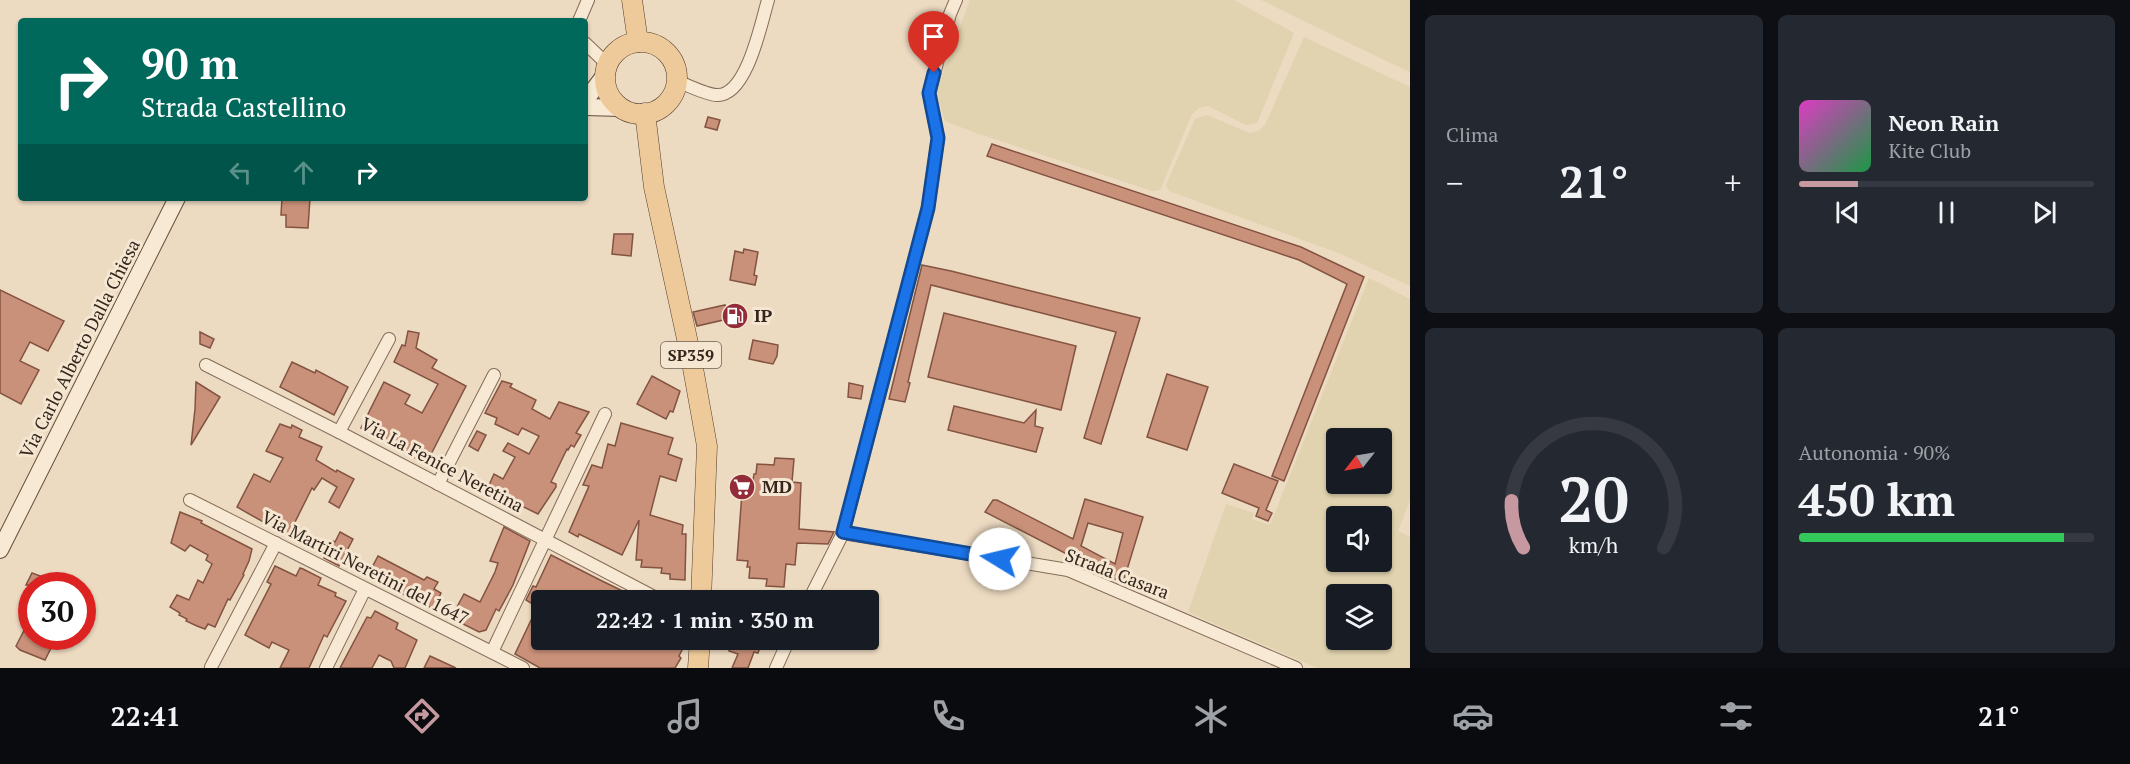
<!DOCTYPE html>
<html lang="it">
<meta charset="utf-8">
<style>
body{margin:0;font-family:"PT Serif",serif;background:#242831;color:#f1f3f6;height:100vh;display:flex;flex-direction:column;font-size:22px;white-space:nowrap}
*{box-sizing:border-box;margin:0}
p{font-size:20px;color:#9ea1a6}
.icon{flex:none;width:33px;height:33px;fill:none;stroke:currentColor;stroke-width:2;stroke-linecap:round;stroke-linejoin:round}
.map{position:relative;flex:1;overflow:hidden}
.panel{display:flex;flex-direction:column;gap:15px;padding:15px;background:#0d0f14;width:720px}
.panel>*{flex:none}
.guide{position:absolute;left:18px;top:18px;width:570px;height:183px;border-radius:6px;box-shadow:0 2px 4px #0004;background:#00695c;color:#fff;overflow:hidden}
.needle{width:39px;rotate:239deg}
.controls{position:absolute;left:1326px;top:428px;display:grid;gap:12px}
.controls a{display:grid;place-items:center;width:66px;height:66px;border-radius:6px;background:#171b24;box-shadow:0 2px 4px #0004;font-size:30px}
.speed{position:absolute;left:18px;top:572px;display:flex;gap:12px;font-size:30px;font-weight:700;text-align:center}
.speed>*{display:grid;place-content:center;width:78px;height:78px;border-radius:50%;background:#171b24;box-shadow:0 2px 4px #0004;line-height:1}
.speed .limit{border:9px solid #d22;background:#fff;color:#111}
.pin{position:absolute;display:grid;place-items:center;width:51px;height:51px;color:#fff;margin:-62px -26px;border-radius:50% 50% 50% 0;rotate:-45deg;box-shadow:0 0 6px #0007}
.pin .icon{rotate:45deg}
.me{position:absolute;width:66px;margin:-33px;rotate:279deg;stroke-linejoin:round;filter:drop-shadow(0 0 4px #0008)}
.turn{display:flex;align-items:center;gap:21px;height:126px;padding:0 24px;font-size:27px}
.turn .icon{width:78px;height:78px;stroke-width:2.5}
.turn b{display:block;font-size:42px;line-height:51px}
.lanes{display:flex;align-items:center;height:57px;padding:0 24px;background:#0003;justify-content:center;gap:30px;direction:ltr}
.lanes .off{opacity:.35}
.big{font-size:45px;font-weight:700;line-height:1.1}
.panel .card{flex:1;display:flex;flex-direction:column;justify-content:center;gap:9px;min-width:0;padding:0 21px;border-radius:9px;background:#242831}
.panel .dial{align-items:center;gap:0}
.dial svg{height:156px;overflow:visible;fill:none;stroke:#363941;stroke-width:7;stroke-linecap:round;text-anchor:middle}
.dial text{fill:#f1f3f6;stroke:none}
.song{display:flex;align-items:center;gap:18px}
.cover{width:72px;height:72px;border-radius:9px;background:linear-gradient(135deg,hsl(310 70% 55%),hsl(140 70% 35%))}
.played{height:6px;border-radius:3px;background:linear-gradient(90deg,#c699a0 20%,#363941 20%)}
.keys{display:flex;justify-content:space-around;direction:ltr}
.heat{display:flex;justify-content:space-between;align-items:center;font-size:33px;direction:ltr}
.charge{height:9px;border-radius:4px;background:linear-gradient(90deg,#34c759 90%,#363941 0)}
.panel .tiles{flex:1;display:grid;gap:15px;grid-template-columns:repeat(2,1fr)}
.trip{position:absolute;left:531px;top:590px;width:348px;height:60px;border-radius:6px;background:#171b24;box-shadow:0 2px 4px #0004;font-weight:700;line-height:60px;text-align:center}
.tab-bar{display:flex;height:96px;justify-content:space-around;align-items:center;background:#090b0e;color:#9ea1a6}
.tab-bar .icon{width:42px;height:42px}
.tab-bar .on{color:#c699a0}
.tab-bar b{font-size:27px;color:#f1f3f6}
main{display:flex;flex:1;min-height:0}
.map>svg:first-child{display:block}
.farmland{fill:#e1d3af;fill-rule:evenodd}
.building{fill:#c99179;stroke:#835341;stroke-width:1.5;fill-rule:evenodd}
.lines{fill:none;stroke-linecap:round;stroke-linejoin:round}
.street-casing{stroke:#856c5a;stroke-width:14}
.secondary-casing{stroke:#664d3d;stroke-width:18}
.primary-casing{stroke:#523b2e;stroke-width:21}
.street{stroke:#f7e9d4;stroke-width:12}
.secondary{stroke:#f7e9d4;stroke-width:16}
.primary{stroke:#eeca9a;stroke-width:20}
.route-casing{stroke:#114b97;stroke-width:15}
.route{stroke:#1a73e8;stroke-width:10}
.labels{text-anchor:middle;stroke-width:6;stroke-linejoin:round;paint-order:stroke}
.shield{fill:#f4e6d1;stroke:#6e6053;stroke-width:1.5}
.shield-label{font-size:16px;font-weight:bold;fill:#35261d}
.poi-label{font-size:18px;font-weight:bold;fill:#35261d;stroke:#f4e6d1;text-anchor:start}
.street-label{font-size:18px;fill:#35261d;stroke:#f4e6d1}
</style>
<main>
<div class="map">
<svg width="1410" height="668" viewBox="0 0 1410 668">
<rect width="100%" height="100%" fill="#ecdac1"/>
<g class="farmland">
<path d="M970 0H1234L1294 33 1257 123 1246 125 1208 106 1199 108 1192 114 1160 190 1152 191 976 133 945 121 936 92Z"/>
<path d="M1261 0H1410V72L1380 58Z"/>
<path d="M1304 37 1410 87V286L1341 254 1169 191 1166 185 1195 119 1207 115 1250 133 1258 131 1265 125Z"/>
<path d="M1369 278 1410 299V500L1398 531 1410 537V668H1317L1188 612 1226 504 1254 513 1252 519 1270 525ZM1336 438H1382V483H1336ZM1336 516H1382V561H1336ZM1336 594H1382V639H1336Z"/>
</g>
<g class="building">
<path d="M708 117 720 120 717 130 705 127Z"/>
<path d="M992 144 1301 247 1364 277 1284 481 1272 476 1347 284 1299 260 987 156Z"/>
<path d="M282 198H310L308 228 286 227V215H281Z"/>
<path d="M614 234H633L631 256 612 254Z"/>
<path d="M744 249 758 252 754 275 757 276 755 285 730 280 735 251 743 253Z"/>
<path d="M922 265 951 271 1140 318 1101 444 1084 438 1116 332 931 285 908 382 910 383 905 402 889 399Z"/>
<path d="M0 290 64 321 48 351 30 342 20 361 39 370 21 404 0 393Z"/>
<path d="M725 305 726 308 735 305 739 323 730 325 728 319 697 326 693 312Z"/>
<path d="M944 313 1076 346 1061 410 928 377Z"/>
<path d="M408 331 419 333 416 348 437 360 432 368 466 386 426 464 361 428 384 382 410 395 405 404 422 413 438 384 394 362 402 345 405 346Z"/>
<path d="M200 332 214 339 210 348 200 344Z"/>
<path d="M753 340 778 345 777 356 773 364 749 359Z"/>
<path d="M292 362 315 373 316 370 348 387 334 415 280 387Z"/>
<path d="M1167 374 1208 387 1187 450 1147 437Z"/>
<path d="M652 376 680 391 673 412 670 411 666 419 637 404Z"/>
<path d="M502 381 512 384 510 387 536 400 532 409 550 419 559 402 589 412 576 433 581 435 574 447 571 445 568 450 567 449 551 482 556 484V487L538 514 497 494 499 489 489 485 494 474 503 479 515 457 503 451 508 443 529 454 539 436 522 428 518 435 495 424 497 418 485 413Z"/>
<path d="M196 382 220 397 191 445 195 409Z"/>
<path d="M849 383 863 386 861 399 848 397Z"/>
<path d="M954 406 1024 423 1036 410 1035 426 1043 428 1036 452 948 430Z"/>
<path d="M621 423 673 438 668 454 682 459 676 481 660 476 650 515 683 525 682 534H686L685 580 670 579V574L661 573 662 568 641 567 642 560H636L639 520 622 555 579 534 578 537 569 532 589 486 583 485 592 465 602 468 608 444 615 446Z"/>
<path d="M280 424 291 428 292 425 302 430 299 437 322 447 316 460 336 472 337 470 354 479 339 508 329 502 337 487 322 478 314 490 312 488 288 536 237 507 254 474 270 482 283 458 266 451Z"/>
<path d="M477 431 486 435 478 451 469 446Z"/>
<path d="M775 458 794 459 792 482 801 483 799 529 834 532 828 544 797 543 795 565 786 564 784 587 766 586 767 579 749 578 750 567H747L748 561 737 560 743 479 753 480 754 474H756L757 464 774 465Z"/>
<path d="M1234 464 1278 481 1266 510 1272 513 1268 521 1256 516 1259 508 1222 493Z"/>
<path d="M1085 499 1143 517 1123 583 985 512 993 500H997L1073 539ZM1088 523 1123 533 1115 564 1081 546Z"/>
<path d="M180 512 202 521 201 523 252 549 249 561 243 574 244 575 230 600 228 599 215 627 208 624 205 629 197 626 186 621 187 619 179 615 180 613 170 607 177 595 189 600 198 580 203 583 212 564 206 560 208 555 190 545 185 551 171 543Z"/>
<path d="M504 527 530 541 513 585 499 611 496 609 486 630 479 632 451 618 464 594 480 602 495 572 498 563 490 561Z"/>
<path d="M340 532 353 539 339 566 324 558 333 541 335 542Z"/>
<path d="M551 555 600 580 641 600H542V610L526 600 533 586 536 587Z"/>
<path d="M378 556 424 580 427 577 438 582 434 589 441 593 434 609 367 577Z"/>
<path d="M275 566 296 576 300 568 303 569 321 578 318 585 336 593 335 596 346 601 327 637 324 635 309 668H280L289 650 272 642 269 648 245 635 271 584 267 582Z"/>
<path d="M32 573 62 584V585H26Z"/>
<path d="M375 611 398 623 396 629 417 640 405 668H394L391 661 379 655 372 668H340L367 617 371 618Z"/>
<path d="M534 614 542 618V639H678L677 642 680 643V646L683 648 679 656 681 658 675 668H540L515 654Z"/>
<path d="M32 615V636H57L45 660 20 650 16 646Z"/>
<path d="M731 639H763L758 653 754 652 748 668H732L738 654 729 651Z"/>
<path d="M430 656 456 668H424Z"/>
</g>
<g class="lines">
<defs>
<g id="street">
<path d="M579 21 588 0"/>
<path d="M585 43 607 64"/>
<path d="M677 81C687 85 707 95 717 95 747 96 761 23 768 0"/>
<path d="M206 365 339 432 660 600"/>
<path d="M339 432 389 339"/>
<path d="M438 484 494 375"/>
<path d="M190 500 523 668"/>
<path d="M843 533 1068 570 1296 668"/>
<path d="M809 600 843 533 928 208 938 138 929 93 950 14 956 0"/>
<path d="M492 652 605 414"/>
<path d="M211 667 276 543"/>
<path d="M326 668 365 589"/>
<path d="M776 668 789 639"/>
</g>
<g id="secondary">
<path d="M585 101 604 76"/>
<path d="M585 107 621 108"/>
<path d="M0 550 177 198"/>
</g>
<g id="primary">
<path d="M632 0 638 42"/>
<circle cx="641" cy="78" r="36"/>
<path d="M645 113 654 187 691 357 707 446 701 600"/>
<path d="M698 668 700 639"/>
</g>
</defs>
<use href="#street" class="street-casing"/>
<use href="#secondary" class="secondary-casing"/>
<use href="#primary" class="primary-casing"/>
<use href="#street" class="street"/>
<use href="#secondary" class="secondary"/>
<use href="#primary" class="primary"/>
</g>
<g class="lines">
<defs>
<path id="route" d="M934 73 929 93 938 138 928 208 843 532 1000 559"/>
</defs>
<use href="#route" class="route-casing"/>
<use href="#route" class="route"/>
</g>
<defs>
<symbol id="fuel-disc" viewBox="-11 -11 22 22"><circle r="9.5" fill="#912c38" stroke="#f4e6d1"/><path d="M-5.5-6h7V0h2V4h1.3V-2.5L3-4.5l.8-.8L6-3V5H2.5V1h-1V6h-7ZM-4.2-4.7v3.2H.2V-4.7Z" fill="#fff"/></symbol>
<symbol id="supermarket-disc" viewBox="-11 -11 22 22"><circle r="9.5" fill="#912c38" stroke="#f4e6d1"/><path d="M-6-5.5h2.5l.6 2H6L4.5 2H-2.5L-4.4-4H-6ZM-1.5 3.2a1.3 1.3 0 1 0 .1 0ZM3 3.2a1.3 1.3 0 1 0 .1 0Z" fill="#fff"/></symbol>
</defs>
<g fill-rule="evenodd">
<use href="#fuel-disc" x="720" y="301" width="30" height="30"/>
<use href="#supermarket-disc" x="727" y="472" width="30" height="30"/>
</g>
<g class="labels">
<rect class="shield" x="661" y="342" width="60" height="26" rx="4.5"/>
<g class="shield-label">
<text x="691" y="361">SP359</text>
</g>
<g class="poi-label">
<text x="754" y="322">IP</text>
<text x="762" y="493">MD</text>
</g>
<g class="street-label">
<text transform="translate(80 349) rotate(-63)" y="6">Via Carlo Alberto Dalla Chiesa</text>
<text transform="translate(442 465) rotate(28)" y="6">Via La Fenice Neretina</text>
<text transform="translate(365 568) rotate(27)" y="6">Via Martiri Neretini del 1647</text>
<text transform="translate(1117 574) rotate(21)" y="6">Strada Casara</text>
</g>
</g>
</svg>
<div class="controls">
<a><svg class="needle" viewBox="-14 -14 28 28"><path d="M0-13l5 13h-10z" fill="#e53935"/><path d="M0 13l5-13h-10z" fill="#9ea1a6"/></svg></a>
<a><svg class="icon" aria-label="sound" viewBox="0 0 24 24"><path d="M4 9h4l5-4v14l-5-4H4zM17 9q2 3 0 6"/></svg></a>
<a><svg class="icon" aria-label="layers" viewBox="0 0 24 24"><path d="M12 4l9 5-9 5-9-5zM3 14l9 5 9-5"/></svg></a>
</div>
<div class="speed"><div class="limit">30</div></div>
<div class="pin" style="left:934px;top:73px;background:#d93025"><svg class="icon" aria-label="arrive" viewBox="0 0 24 24"><path d="M6 21V4h12l-3 4 3 4H6"/></svg></div>
<svg class="me" style="left:1000px;top:559px" viewBox="-20 -20 40 40"><circle r="19" fill="#fff"/><path d="M0-13L10 11 0 6-10 11z" fill="#1a73e8"/></svg>
<div class="trip">22:42 · 1 min · 350 m</div>
<div class="guide">
<div class="turn"><svg class="icon" aria-label="right" viewBox="0 0 24 24"><path d="M7 20v-9h11M14 6l5 5-5 5"/></svg><div><b>90 m</b>Strada Castellino</div></div>
<div class="lanes"><svg class="icon off" aria-label="left" viewBox="0 0 24 24"><path d="M17 20v-9H6M10 6l-5 5 5 5"/></svg><svg class="icon off" aria-label="ahead" viewBox="0 0 24 24"><path d="M12 20V5M6 11l6-6 6 6"/></svg><svg class="icon" aria-label="right" viewBox="0 0 24 24"><path d="M7 20v-9h11M14 6l5 5-5 5"/></svg></div>
</div>
</div>
<section class="panel">
<div class="tiles">
<div class="card"><p>Clima</p>
<div class="heat"><a>−</a><b class="big">21°</b><a>+</a></div>
</div>
<div class="card">
<div class="song"><i class="cover"></i><div><b>Neon Rain</b><p>Kite Club</p></div></div>
<div class="played"></div>
<div class="keys"><svg class="icon" aria-label="previous" viewBox="0 0 24 24"><path d="M18 5L8 12l10 7zM5 5v14"/></svg><svg class="icon" aria-label="pause" viewBox="0 0 24 24"><path d="M8 5v14M16 5v14"/></svg><svg class="icon" aria-label="next" viewBox="0 0 24 24"><path d="M6 5l10 7-10 7zM19 5v14"/></svg></div>
</div>
<div class="card dial"><svg viewBox="0 0 100 80">
<path d="M14 69A42 42 0 1 1 86 69"/>
<path d="M14 69A42 42 0 0 1 8 45" stroke="#c699a0"/>
<text x="50" y="56" font-size="32" font-weight="700">20</text>
<text x="50" y="72" font-size="11">km/h</text>
</svg></div>
<div class="card"><p>Autonomia · 90%</p><b class="big">450 km</b><div class="charge"></div></div>
</div>
</section>
</main>
<nav class="tab-bar">
<b>22:41</b>
<svg class="icon on" aria-label="directions" viewBox="0 0 24 24"><path d="M12 3l9 9-9 9-9-9zM9 14v-3h6M13 9l2 2-2 2"/></svg>
<svg class="icon" aria-label="music" viewBox="0 0 24 24"><path d="M9 18V5l10-2v13"/><circle cx="6" cy="18" r="3"/><circle cx="16" cy="16" r="3"/></svg>
<svg class="icon" aria-label="phone" viewBox="0 0 24 24"><path d="M5 4h4l2 5-3 2q2 4 5 5l2-3 5 2v4C11 20 4 13 5 4z"/></svg>
<svg class="icon" aria-label="climate" viewBox="0 0 24 24"><path d="M12 3v18M4 7l16 10M4 17L20 7"/></svg>
<svg class="icon" aria-label="car" viewBox="0 0 24 24"><path d="M5 17H2v-5l4-1 3-4h7l3 4 3 1v5h-3M9 17h6M6 11h13"/><circle cx="7" cy="17" r="2"/><circle cx="17" cy="17" r="2"/></svg>
<svg class="icon" aria-label="filters" viewBox="0 0 24 24"><path d="M4 7h16M4 17h16"/><circle cx="9" cy="7" r="2"/><circle cx="15" cy="17" r="2"/></svg>
<b>21°</b>
</nav>
